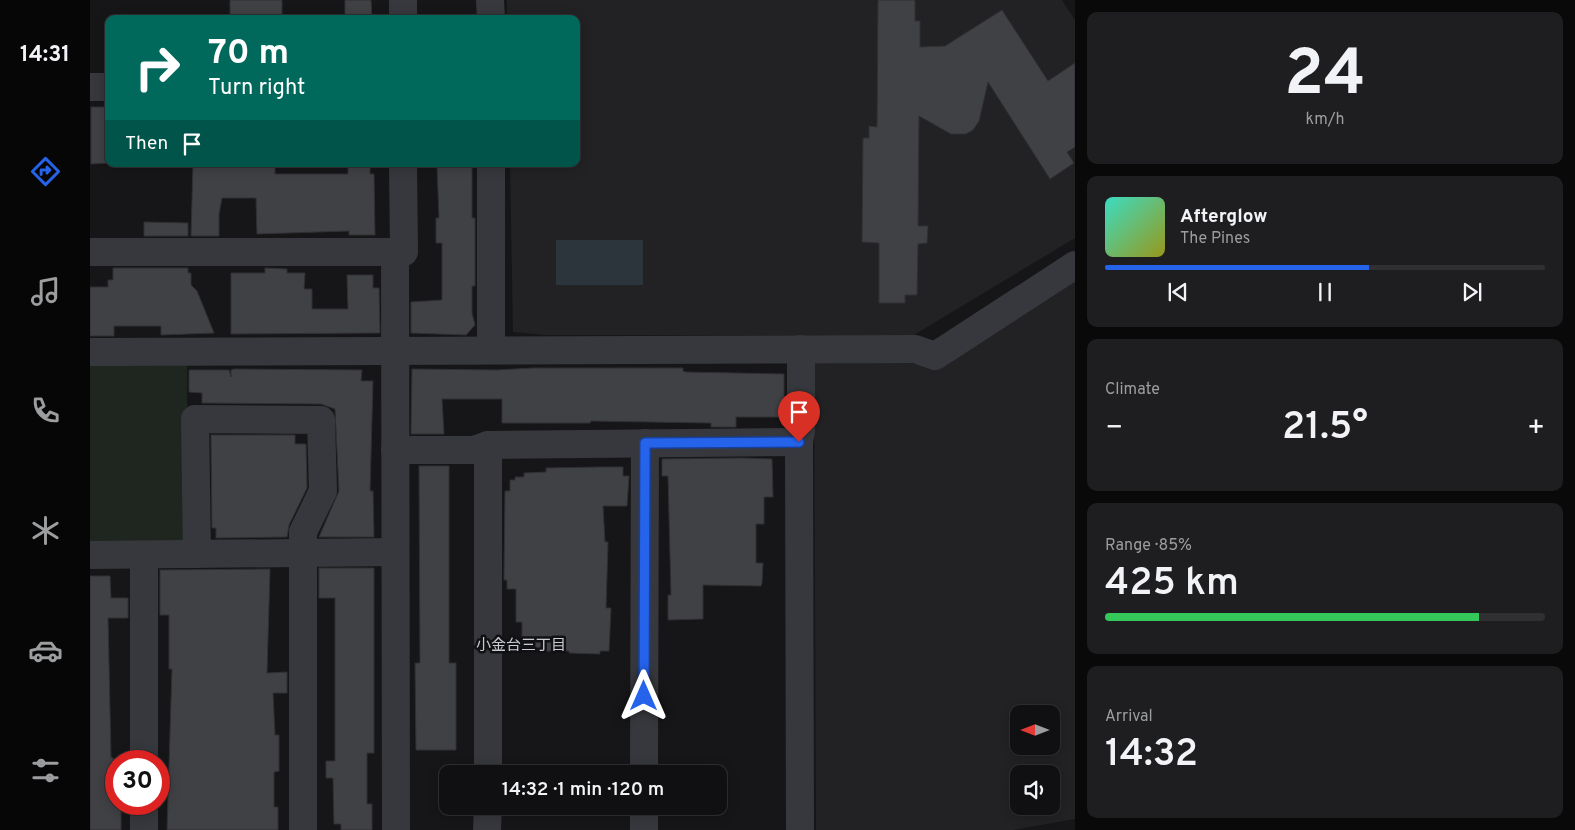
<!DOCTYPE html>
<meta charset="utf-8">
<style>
body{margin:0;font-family:Overpass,"Noto Sans JP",sans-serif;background:#1e1e20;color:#f1f3f6;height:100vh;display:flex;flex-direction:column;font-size:19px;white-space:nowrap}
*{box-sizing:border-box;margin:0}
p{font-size:16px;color:#9c9d9f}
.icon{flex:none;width:28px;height:28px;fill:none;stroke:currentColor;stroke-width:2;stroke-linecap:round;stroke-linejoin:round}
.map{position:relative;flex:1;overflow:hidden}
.drawer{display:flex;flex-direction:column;gap:12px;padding:12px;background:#09090a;width:500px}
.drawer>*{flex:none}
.hud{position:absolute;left:15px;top:15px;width:475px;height:152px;border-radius:10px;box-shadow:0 2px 12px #0003,0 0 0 1px #303032;background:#00695c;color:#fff;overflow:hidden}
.needle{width:32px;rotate:270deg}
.controls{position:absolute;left:920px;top:705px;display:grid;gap:10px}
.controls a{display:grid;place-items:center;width:50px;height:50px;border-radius:10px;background:#101012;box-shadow:0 2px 12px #0003,0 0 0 1px #303032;font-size:25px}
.speed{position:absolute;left:15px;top:750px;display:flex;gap:10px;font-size:25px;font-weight:700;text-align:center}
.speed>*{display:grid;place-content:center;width:65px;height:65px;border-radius:50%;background:#101012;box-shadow:0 2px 12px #0003,0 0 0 1px #303032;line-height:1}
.speed .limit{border:8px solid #d22;background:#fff;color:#111}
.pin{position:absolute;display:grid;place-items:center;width:42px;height:42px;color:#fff;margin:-51px -21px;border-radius:50% 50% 50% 0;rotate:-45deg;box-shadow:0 0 5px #0007}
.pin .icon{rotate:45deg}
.me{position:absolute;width:55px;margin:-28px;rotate:0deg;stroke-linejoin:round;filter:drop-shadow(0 0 4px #0008)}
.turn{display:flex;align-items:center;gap:18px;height:105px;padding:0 20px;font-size:22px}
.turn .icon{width:65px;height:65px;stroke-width:2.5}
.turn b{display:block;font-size:35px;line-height:42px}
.then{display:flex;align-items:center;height:48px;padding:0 20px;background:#0003;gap:10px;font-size:19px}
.big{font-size:38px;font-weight:600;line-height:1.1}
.drawer .tile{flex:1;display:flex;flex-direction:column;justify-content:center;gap:8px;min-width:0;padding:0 18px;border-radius:10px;background:#1e1e20}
.drawer .dial{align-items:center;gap:0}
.dial b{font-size:65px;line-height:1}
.song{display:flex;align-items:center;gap:15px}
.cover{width:60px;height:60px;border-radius:8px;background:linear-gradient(135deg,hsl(170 70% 55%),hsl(60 70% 35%))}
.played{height:5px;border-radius:2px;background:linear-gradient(90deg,#2563eb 60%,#303032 60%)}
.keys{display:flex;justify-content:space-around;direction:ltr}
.heat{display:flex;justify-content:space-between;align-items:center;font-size:28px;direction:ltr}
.charge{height:8px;border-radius:4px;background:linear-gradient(90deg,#34c759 85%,#303032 0)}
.trip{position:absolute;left:349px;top:765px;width:288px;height:50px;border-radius:10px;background:#101012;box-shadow:0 2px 12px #0003,0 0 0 1px #303032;font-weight:600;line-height:50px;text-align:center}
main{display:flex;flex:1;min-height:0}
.dock{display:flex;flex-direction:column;width:90px;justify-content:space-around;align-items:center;background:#060607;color:#9c9d9f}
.dock .icon{width:35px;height:35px}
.dock .active{color:#2563eb}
.dock b{font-size:22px;color:#f1f3f6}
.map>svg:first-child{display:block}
.built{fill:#222225;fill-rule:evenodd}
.green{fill:#1e261f}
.water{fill:#2c353c}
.building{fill:#404145;stroke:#303034}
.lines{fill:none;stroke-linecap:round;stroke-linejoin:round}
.minor{stroke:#37383d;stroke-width:28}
.route-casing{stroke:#184099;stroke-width:12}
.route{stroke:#2563eb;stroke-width:9}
.labels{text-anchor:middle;stroke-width:5;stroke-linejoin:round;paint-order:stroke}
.neighbourhood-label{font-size:15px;fill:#c9ccd4;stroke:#111113}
</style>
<main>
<nav class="dock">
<b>14:31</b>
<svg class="icon active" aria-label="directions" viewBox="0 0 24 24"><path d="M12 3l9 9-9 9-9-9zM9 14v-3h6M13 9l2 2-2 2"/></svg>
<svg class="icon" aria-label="music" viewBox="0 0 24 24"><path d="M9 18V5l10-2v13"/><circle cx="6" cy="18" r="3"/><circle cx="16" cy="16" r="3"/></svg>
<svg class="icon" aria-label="phone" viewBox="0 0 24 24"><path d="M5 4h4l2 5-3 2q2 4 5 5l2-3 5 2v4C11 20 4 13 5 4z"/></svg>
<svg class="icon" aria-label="climate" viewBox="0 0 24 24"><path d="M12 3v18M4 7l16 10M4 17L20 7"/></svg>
<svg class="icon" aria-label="car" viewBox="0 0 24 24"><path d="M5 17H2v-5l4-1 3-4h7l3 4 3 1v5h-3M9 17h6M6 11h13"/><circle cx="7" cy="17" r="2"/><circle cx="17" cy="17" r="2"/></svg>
<svg class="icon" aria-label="filters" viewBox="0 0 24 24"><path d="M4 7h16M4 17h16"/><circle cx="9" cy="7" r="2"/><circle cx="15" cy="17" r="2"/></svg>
</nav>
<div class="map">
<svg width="985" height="830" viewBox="0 0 985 830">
<rect width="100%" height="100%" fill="#161618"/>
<g class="built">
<path d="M417 0H972L985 20V238L824 335H454L423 332 420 164H486V19H417Z"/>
<path d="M985 277V819L923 830H726L724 362 844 364ZM929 714H961V746H929ZM929 774H961V806H929Z"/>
</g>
<path class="green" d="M0 364H97L98 545H0Z"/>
<rect class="water" x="466" y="240" width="87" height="45"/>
<g class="building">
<rect x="140" y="0" width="52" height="19"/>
<path d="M255 0H281L282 19H255Z"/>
<path d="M788 0H825V21H830V47L855 46 912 10 958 81 985 63V147L977 152 984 163 960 179 898 82 889 121 883 130 876 134H861L829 116 828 226H838L837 243 828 244 827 295H815V303H789V243L772 242 773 138H779V126L787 127Z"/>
<path d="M1 107H19V163L1 164Z"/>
<path d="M103 164H185V174H258V164H280V174H284L285 235H259V231L167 234 166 198H132L129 214V236H101Z"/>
<path d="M351 164H382V218H385V286H382V313L385 325 376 335 321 333V302L352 300V243H346V218H349L347 166Z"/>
<path d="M54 222 98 223V236H54Z"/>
<path d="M23 268H98V273H101V285L107 291 124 333 71 335V326H24V336H0V287H18V280H23Z"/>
<path d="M175 268 197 269V273H215L214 289H222V309H258L257 275H283V288H289L290 333 141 334V273H175Z"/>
<path d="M443 368H593V371L596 372 694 374V417H646V427H621V423L501 421 500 423H412V399H352L354 434H321L322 369 407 370Z"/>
<path d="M144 369 272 370 271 381H283L280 491H283L284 537H229L249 491 245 409 231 404 112 403V393L99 392V370H139L141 377V370Z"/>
<path d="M121 435H205V444H216L217 488 199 525 197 537 126 538V528H122Z"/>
<path d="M652 458 682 459 683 497H674V524H666V563H673L672 583 671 586 613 585V619L578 620V595H581L578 476H572V459Z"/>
<path d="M329 466H359V663H366V750H326L325 663H330Z"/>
<path d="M509 467H533V476H539L537 506H513L515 542H518L516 608H521L519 651H510V654L479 653V651H432V622H426V589H417V580H414L415 491H420V480H425V477H434V473L456 472V468Z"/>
<path d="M229 568H284V753H277V804H282V830H251V824H244L243 778H236V761H245V598H229Z"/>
<path d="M180 569 177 673 197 672V693H183L185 735H189V771L184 772V807H188V830H77L82 669H79V615H70V570Z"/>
<path d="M0 576H20L21 598H38V618H18L21 757 26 760V804H31V830H0Z"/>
</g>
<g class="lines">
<g class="minor">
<path d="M313 0V19"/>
<path d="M400 0 401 19"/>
<path d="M0 87H19"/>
<path d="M401 164V350"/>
<path d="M0 252H314L313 164"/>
<path d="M305 252 306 830"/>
<path d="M0 352 825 349 845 356 985 265"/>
<path d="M305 450H384L398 445 709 442"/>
<path d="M107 554 105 419 231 420 233 491 213 532V830"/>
<path d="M0 555 305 552"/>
<path d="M54 555V761"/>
<path d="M398 774V445"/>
<path d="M554 774 555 443"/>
<path d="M54 804V830"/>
<path d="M397 830 398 806"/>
<path d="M554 830V806"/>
<path d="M710 830 709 442 711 431V349"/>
</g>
</g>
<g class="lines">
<defs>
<path id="route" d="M554 696 555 443 709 442"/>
</defs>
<use href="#route" class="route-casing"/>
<use href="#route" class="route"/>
</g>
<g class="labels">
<g class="neighbourhood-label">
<text x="431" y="650">小金台三丁目</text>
</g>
</g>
</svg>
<div class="controls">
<a><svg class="needle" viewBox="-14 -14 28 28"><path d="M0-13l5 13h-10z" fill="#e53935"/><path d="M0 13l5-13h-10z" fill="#9c9d9f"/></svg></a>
<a><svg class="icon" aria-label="sound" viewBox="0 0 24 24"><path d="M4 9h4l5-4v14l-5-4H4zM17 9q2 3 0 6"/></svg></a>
</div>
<div class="speed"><div class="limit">30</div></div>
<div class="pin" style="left:709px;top:442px;background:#d93025"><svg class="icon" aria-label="arrive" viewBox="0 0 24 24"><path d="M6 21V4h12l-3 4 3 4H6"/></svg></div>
<svg class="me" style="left:554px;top:696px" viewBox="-20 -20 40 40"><path d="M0-17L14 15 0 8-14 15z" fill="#2563eb" stroke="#fff" stroke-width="4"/></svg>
<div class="trip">14:32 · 1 min · 120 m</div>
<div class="hud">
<div class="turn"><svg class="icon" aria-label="right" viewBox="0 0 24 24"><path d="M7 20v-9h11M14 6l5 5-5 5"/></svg><div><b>70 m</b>Turn right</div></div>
<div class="then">Then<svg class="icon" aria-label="arrive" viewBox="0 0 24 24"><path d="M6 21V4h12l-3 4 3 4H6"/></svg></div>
</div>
</div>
<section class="drawer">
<div class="tile dial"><b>24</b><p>km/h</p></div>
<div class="tile">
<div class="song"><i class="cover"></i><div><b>Afterglow</b><p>The Pines</p></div></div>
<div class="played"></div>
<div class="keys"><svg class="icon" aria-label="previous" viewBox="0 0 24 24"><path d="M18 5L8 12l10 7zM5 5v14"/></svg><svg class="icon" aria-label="pause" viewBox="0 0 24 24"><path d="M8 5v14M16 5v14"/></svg><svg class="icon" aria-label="next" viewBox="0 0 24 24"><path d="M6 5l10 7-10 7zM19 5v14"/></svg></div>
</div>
<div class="tile"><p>Climate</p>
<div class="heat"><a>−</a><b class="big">21.5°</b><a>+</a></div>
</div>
<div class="tile"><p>Range · 85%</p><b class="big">425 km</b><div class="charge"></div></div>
<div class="tile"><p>Arrival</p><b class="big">14:32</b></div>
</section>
</main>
